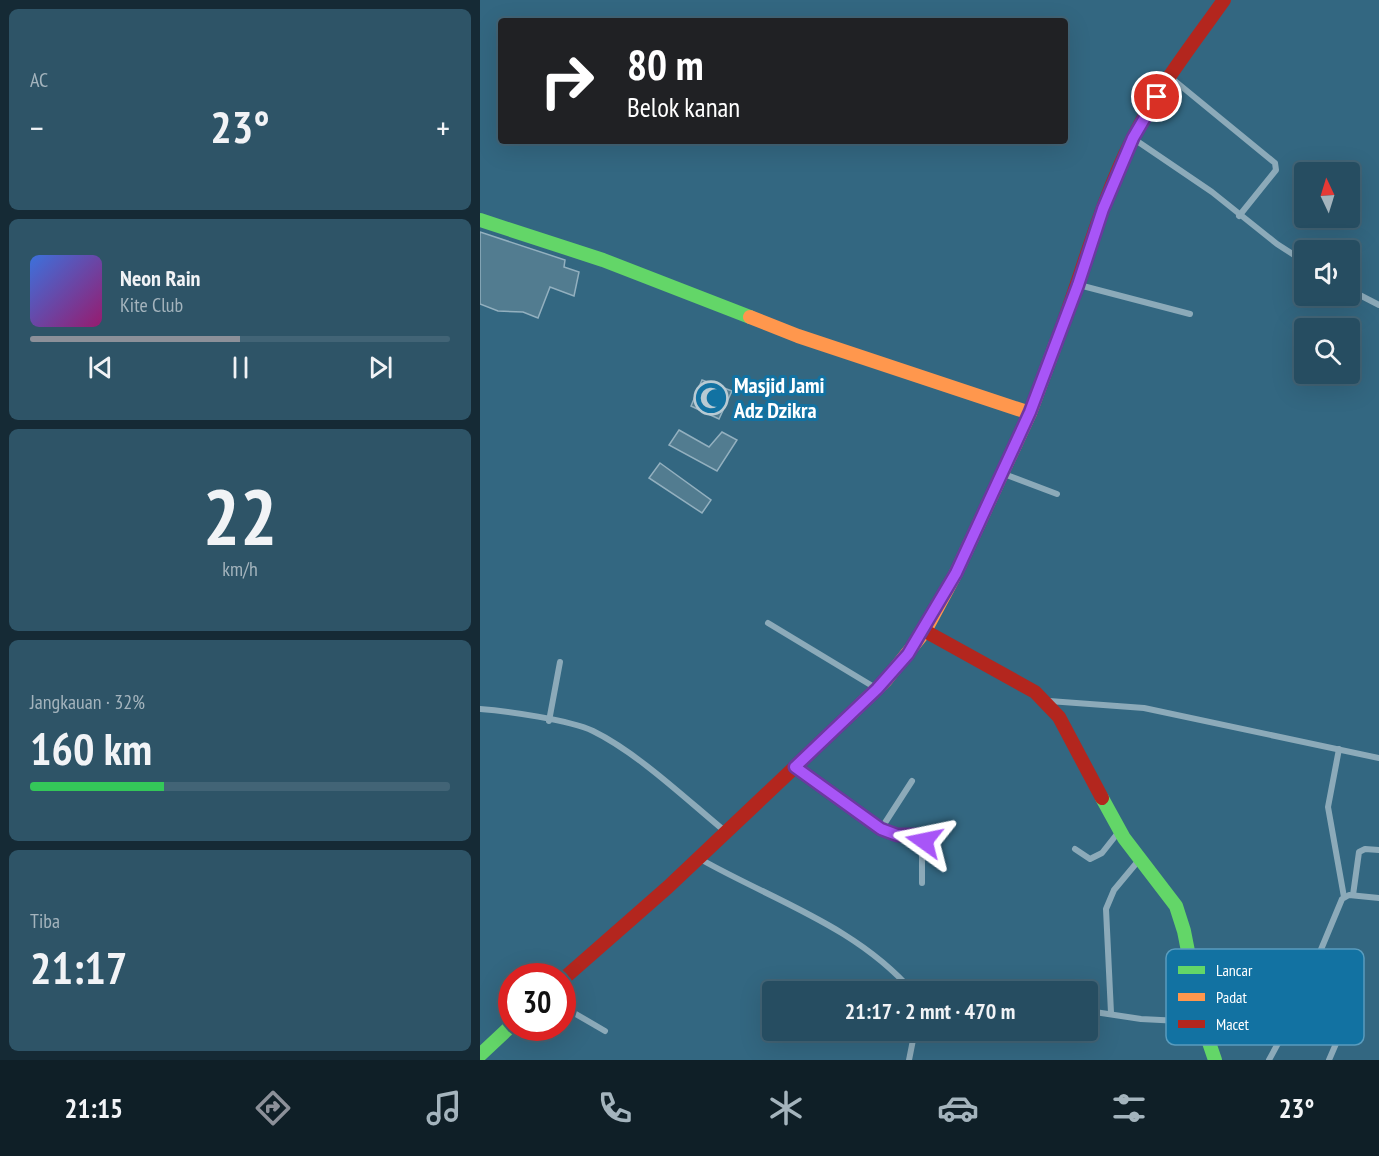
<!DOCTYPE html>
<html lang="id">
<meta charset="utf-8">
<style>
body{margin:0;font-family:"PT Sans Narrow",sans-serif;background:#2e5467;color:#f1f3f6;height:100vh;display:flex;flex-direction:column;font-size:22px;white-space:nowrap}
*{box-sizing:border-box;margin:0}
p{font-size:20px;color:#a4b4bd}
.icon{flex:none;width:33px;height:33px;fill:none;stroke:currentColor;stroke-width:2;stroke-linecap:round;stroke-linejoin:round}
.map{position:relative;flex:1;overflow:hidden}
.drawer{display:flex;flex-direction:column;gap:9px;padding:9px;background:#152a35;width:480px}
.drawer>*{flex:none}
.hud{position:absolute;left:18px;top:18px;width:570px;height:126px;border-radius:6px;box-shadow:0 6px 24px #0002,0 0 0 2px #426476;background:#202124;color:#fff;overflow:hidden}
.needle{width:39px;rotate:356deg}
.tools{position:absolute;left:814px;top:162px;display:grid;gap:12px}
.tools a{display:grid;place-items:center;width:66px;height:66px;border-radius:6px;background:#264d61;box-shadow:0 6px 24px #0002,0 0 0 2px #426476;font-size:30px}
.speed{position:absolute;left:18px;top:963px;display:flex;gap:12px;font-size:30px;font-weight:700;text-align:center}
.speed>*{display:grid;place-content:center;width:78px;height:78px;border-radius:50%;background:#264d61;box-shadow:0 6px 24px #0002,0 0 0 2px #426476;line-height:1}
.speed .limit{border:9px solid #d22;background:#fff;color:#111}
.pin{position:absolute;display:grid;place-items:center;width:51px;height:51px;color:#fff;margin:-26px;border:3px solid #fff;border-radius:50%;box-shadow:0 2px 6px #0007}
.me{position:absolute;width:66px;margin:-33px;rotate:282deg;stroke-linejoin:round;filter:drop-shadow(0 0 4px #0008)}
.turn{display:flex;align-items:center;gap:21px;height:126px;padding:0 30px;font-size:27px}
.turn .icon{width:78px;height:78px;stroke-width:2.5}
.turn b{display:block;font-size:42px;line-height:51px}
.big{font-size:45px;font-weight:700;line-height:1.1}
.drawer .card{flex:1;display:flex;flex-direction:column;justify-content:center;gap:9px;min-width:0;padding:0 21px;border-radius:9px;background:#2e5467}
.drawer .dial{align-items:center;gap:0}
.dial b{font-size:78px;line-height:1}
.song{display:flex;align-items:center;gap:18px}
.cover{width:72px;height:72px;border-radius:9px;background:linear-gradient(135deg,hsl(220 70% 55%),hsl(320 70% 35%))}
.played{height:6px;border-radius:3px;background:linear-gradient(90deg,#8c9099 50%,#426476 50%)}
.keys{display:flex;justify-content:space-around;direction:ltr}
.heat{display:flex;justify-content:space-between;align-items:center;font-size:33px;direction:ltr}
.charge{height:9px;border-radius:4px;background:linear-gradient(90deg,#34c759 32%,#426476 0)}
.trip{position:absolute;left:282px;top:981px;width:336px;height:60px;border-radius:6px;background:#264d61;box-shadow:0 6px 24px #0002,0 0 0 2px #426476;font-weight:700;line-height:60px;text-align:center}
.dock{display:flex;height:96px;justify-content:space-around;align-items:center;background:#0f1f27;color:#a4b4bd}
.dock .icon{width:42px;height:42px}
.dock .current{color:#8c9099}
.dock b{font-size:27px;color:#f1f3f6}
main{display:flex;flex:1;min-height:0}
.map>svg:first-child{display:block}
.building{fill:#527c90;stroke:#93b0bf;stroke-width:1.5}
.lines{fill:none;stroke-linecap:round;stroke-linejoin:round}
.street{stroke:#8caab9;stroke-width:6}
.fast{stroke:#63d668;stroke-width:14}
.slow{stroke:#ff974d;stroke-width:14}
.jam{stroke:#b3261e;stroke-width:14}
.route-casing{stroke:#6d37a1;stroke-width:15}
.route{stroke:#a855f7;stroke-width:10}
.labels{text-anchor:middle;stroke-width:6;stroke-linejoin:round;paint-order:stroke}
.poi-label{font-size:22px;font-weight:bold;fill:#fff;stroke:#1272a2;text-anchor:start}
.key{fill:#1272a2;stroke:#599cbe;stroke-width:1.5}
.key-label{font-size:16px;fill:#fff}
</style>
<main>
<section class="drawer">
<div class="card"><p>AC</p>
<div class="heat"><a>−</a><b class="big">23°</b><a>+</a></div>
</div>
<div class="card">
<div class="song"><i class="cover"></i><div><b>Neon Rain</b><p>Kite Club</p></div></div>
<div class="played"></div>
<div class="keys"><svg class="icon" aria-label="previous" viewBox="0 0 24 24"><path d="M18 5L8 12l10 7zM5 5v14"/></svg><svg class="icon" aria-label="pause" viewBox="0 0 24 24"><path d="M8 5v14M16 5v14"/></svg><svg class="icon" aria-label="next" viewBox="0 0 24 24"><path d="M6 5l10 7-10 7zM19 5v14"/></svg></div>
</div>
<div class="card dial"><b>22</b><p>km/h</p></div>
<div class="card"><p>Jangkauan · 32%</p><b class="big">160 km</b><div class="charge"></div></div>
<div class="card"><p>Tiba</p><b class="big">21:17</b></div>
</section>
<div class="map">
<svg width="899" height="1060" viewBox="0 0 899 1060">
<rect width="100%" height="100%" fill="#336781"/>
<g class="building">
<path d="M0 232 85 260 84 267 99 272 94 296 70 287 58 318 43 312 18 311 0 304Z"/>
<path d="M222 380 252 391 239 419 211 406Z"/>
<path d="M199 430 229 447 242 432 257 440 237 471 189 445Z"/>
<path d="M180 463 231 500 222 513 169 478Z"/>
</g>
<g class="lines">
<g class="street">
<path d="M690 77 795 163 796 170 759 216"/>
<path d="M654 139 732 192 797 244 825 262"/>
<path d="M599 285 710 314"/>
<path d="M870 290 899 305"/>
<path d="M524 474 577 494"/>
<path d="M288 623 394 687"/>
<path d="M569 701 664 708 899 758"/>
<path d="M0 709C27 711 90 720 113 731 158 753 207 800 246 832"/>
<path d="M69 721 80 662"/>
<path d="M859 749 848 807 864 897"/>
<path d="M317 768 401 829 417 835H442V883"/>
<path d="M401 829 432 781"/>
<path d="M595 849 610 859 622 853 637 834"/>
<path d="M222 860C295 901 377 927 433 992"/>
<path d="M873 895 879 852 885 849 899 850"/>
<path d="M82 1006 125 1031"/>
<path d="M608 1011 661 1019 720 1022"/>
<path d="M815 1012 862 1032"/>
<path d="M631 1013 626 909 634 890 659 860"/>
<path d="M429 1060 435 1030"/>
<path d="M789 1060 815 1012 862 899 869 895 899 898"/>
<path d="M849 1060 880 988"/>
</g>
<g class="fast">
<path d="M0 220 123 260 270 317"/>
<path d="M622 798 644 838 696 906 704 931 722 1022 735 1060"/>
<path d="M0 1055 32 1025"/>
</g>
<g class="slow">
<path d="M270 317 318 336 550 413"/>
<path d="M371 714 406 680 445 631 476 573 550 413 576 343"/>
</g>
<g class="jam">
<path d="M576 343C602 275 620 203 653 138 678 88 712 45 744 0"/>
<path d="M445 631 555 692 579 717 622 798"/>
<path d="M82 980 188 887 371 714"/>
</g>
</g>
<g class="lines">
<defs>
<path id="route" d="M444 841 439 835H417L401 829 315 767 397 689 428 654 476 573 550 412 598 285 623 209 653 138 677 97"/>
</defs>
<use href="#route" class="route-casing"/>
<use href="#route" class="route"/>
</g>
<defs>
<symbol id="mosque-ring" viewBox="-11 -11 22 22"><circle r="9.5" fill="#1272a2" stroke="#b8cad3" stroke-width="1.5"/><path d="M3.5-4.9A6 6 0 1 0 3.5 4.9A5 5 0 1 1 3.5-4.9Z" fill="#b8cad3"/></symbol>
</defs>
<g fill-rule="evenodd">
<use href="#mosque-ring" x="212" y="379" width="38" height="38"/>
</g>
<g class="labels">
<g class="poi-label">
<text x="254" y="393">Masjid Jami<tspan x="254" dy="25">Adz Dzikra</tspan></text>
</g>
</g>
<rect x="686" y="949" width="198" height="96" rx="9" class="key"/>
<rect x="698" y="966" width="27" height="8" fill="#63d668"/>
<rect x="698" y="993" width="27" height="8" fill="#ff974d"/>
<rect x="698" y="1020" width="27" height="8" fill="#b3261e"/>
<g class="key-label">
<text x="736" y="976">Lancar</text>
<text x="736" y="1003">Padat</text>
<text x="736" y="1030">Macet</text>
</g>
</svg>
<div class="tools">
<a><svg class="needle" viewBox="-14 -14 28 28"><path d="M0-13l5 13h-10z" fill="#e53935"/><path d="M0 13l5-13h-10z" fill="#a4b4bd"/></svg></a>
<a><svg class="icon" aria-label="sound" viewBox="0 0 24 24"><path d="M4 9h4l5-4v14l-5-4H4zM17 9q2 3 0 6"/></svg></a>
<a><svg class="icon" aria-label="search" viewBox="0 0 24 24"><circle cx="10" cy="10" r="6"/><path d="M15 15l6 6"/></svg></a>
</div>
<div class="speed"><div class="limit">30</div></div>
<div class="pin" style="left:677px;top:97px;background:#d93025"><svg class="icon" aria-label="arrive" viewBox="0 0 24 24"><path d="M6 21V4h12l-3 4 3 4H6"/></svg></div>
<svg class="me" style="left:444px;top:841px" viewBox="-20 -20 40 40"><path d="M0-17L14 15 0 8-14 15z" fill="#a855f7" stroke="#fff" stroke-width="4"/></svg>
<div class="trip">21:17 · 2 mnt · 470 m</div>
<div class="hud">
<div class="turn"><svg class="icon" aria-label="right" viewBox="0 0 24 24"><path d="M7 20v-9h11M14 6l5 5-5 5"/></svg><div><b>80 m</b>Belok kanan</div></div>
</div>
</div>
</main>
<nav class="dock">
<b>21:15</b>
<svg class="icon current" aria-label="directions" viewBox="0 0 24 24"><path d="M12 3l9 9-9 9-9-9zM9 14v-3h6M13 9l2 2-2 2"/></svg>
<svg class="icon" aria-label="music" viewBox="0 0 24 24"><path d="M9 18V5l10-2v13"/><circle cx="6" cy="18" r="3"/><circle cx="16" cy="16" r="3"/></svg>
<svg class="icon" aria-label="phone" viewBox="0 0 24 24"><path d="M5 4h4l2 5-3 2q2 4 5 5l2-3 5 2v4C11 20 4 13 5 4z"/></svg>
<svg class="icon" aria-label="climate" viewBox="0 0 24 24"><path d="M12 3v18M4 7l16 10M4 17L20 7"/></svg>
<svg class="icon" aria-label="car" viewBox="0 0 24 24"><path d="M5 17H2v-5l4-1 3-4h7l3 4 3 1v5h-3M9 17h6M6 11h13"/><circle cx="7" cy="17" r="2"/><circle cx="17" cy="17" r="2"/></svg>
<svg class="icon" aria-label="filters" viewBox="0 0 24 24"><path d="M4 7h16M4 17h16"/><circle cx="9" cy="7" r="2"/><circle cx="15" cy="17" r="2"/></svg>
<b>23°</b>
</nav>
